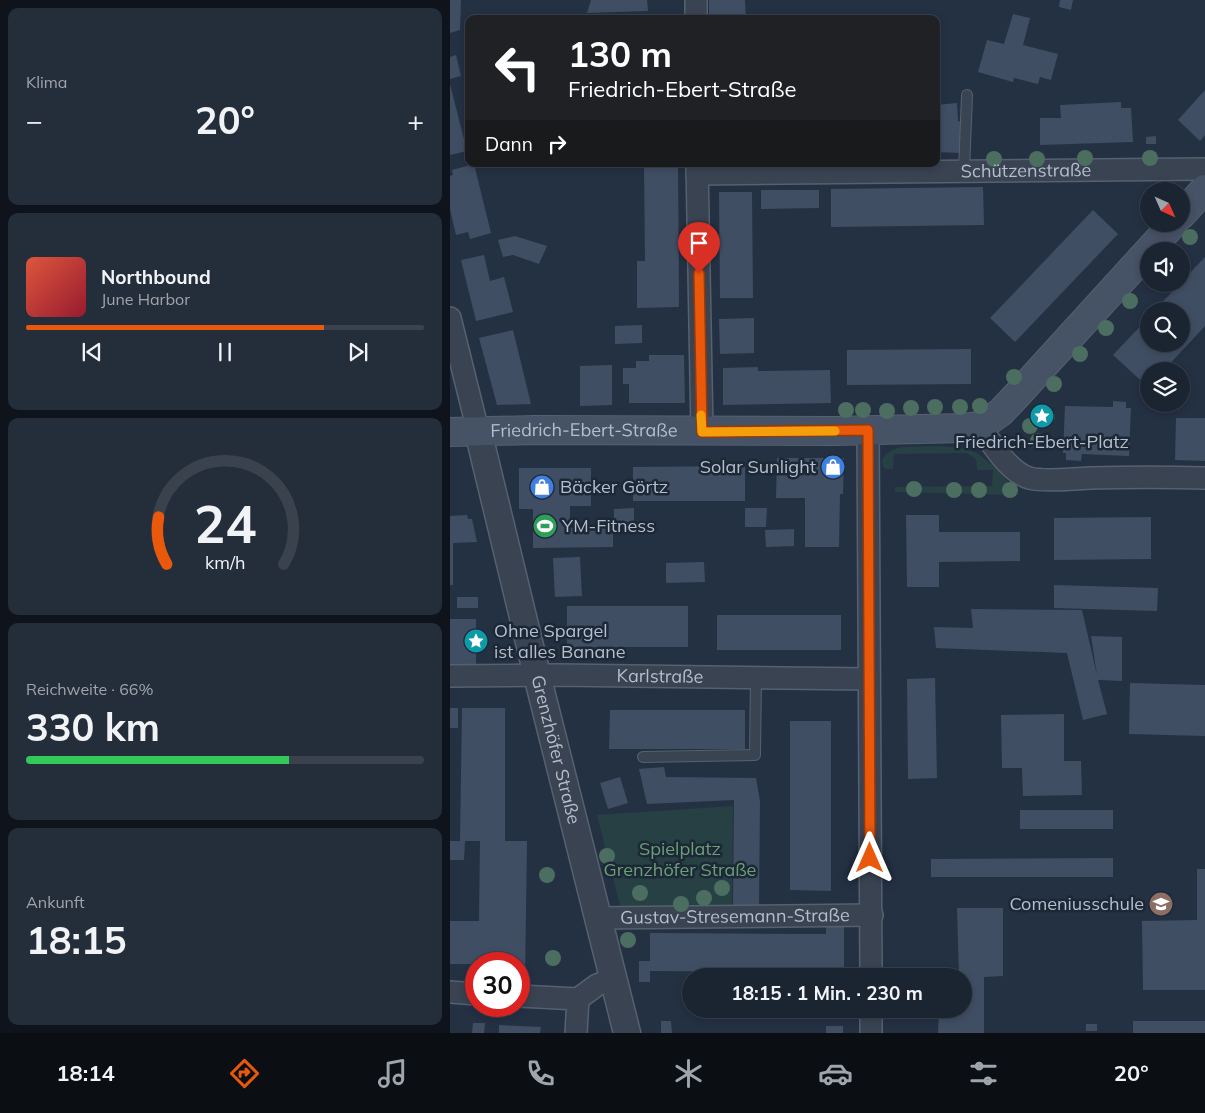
<!DOCTYPE html>
<html lang="de">
<meta charset="utf-8">
<style>
body{margin:0;font-family:Mulish,sans-serif;background:#242d3a;color:#f1f3f6;height:100vh;display:flex;flex-direction:column;font-size:19px;white-space:nowrap}
*{box-sizing:border-box;margin:0}
p{font-size:16px;color:#a0a5ac}
.icon{flex:none;width:28px;height:28px;fill:none;stroke:currentColor;stroke-width:2;stroke-linecap:round;stroke-linejoin:round}
.map{position:relative;flex:1;overflow:hidden}
.drawer{display:flex;flex-direction:column;gap:8px;padding:8px;background:#0f141c;width:450px}
.drawer>*{flex:none}
.guide{position:absolute;left:15px;top:15px;width:475px;height:152px;border-radius:10px;box-shadow:0 2px 8px #0003,0 0 0 1px #39424d;background:#202124;color:#fff;overflow:hidden}
.needle{width:32px;rotate:135deg}
.controls{position:absolute;left:690px;top:182px;display:grid;gap:10px}
.controls a{display:grid;place-items:center;width:50px;height:50px;border-radius:50%;background:#1b2532;box-shadow:0 2px 8px #0003,0 0 0 1px #39424d;font-size:25px}
.speed{position:absolute;left:15px;top:952px;display:flex;gap:10px;font-size:25px;font-weight:700;text-align:center}
.speed>*{display:grid;place-content:center;width:65px;height:65px;border-radius:50%;background:#1b2532;box-shadow:0 2px 8px #0003,0 0 0 1px #39424d;line-height:1}
.speed .limit{border:8px solid #d22;background:#fff;color:#111}
.pin{position:absolute;display:grid;place-items:center;width:42px;height:42px;color:#fff;margin:-51px -21px;border-radius:50% 50% 50% 0;rotate:-45deg;box-shadow:0 0 5px #0007}
.pin .icon{rotate:45deg}
.me{position:absolute;width:55px;margin:-28px;rotate:0deg;stroke-linejoin:round;filter:drop-shadow(0 0 4px #0008)}
.turn{display:flex;align-items:center;gap:18px;height:105px;padding:0 20px;font-size:22px}
.turn .icon{width:65px;height:65px;stroke-width:2.5}
.turn b{display:block;font-size:35px;line-height:42px}
.then{display:flex;align-items:center;height:48px;padding:0 20px;background:#0003;gap:10px;font-size:19px}
.big{font-size:38px;font-weight:700;line-height:1.1}
.drawer .card{flex:1;display:flex;flex-direction:column;justify-content:center;gap:8px;min-width:0;padding:0 18px;border-radius:10px;background:#242d3a}
.drawer .dial{align-items:center;gap:0}
.dial svg{height:130px;overflow:visible;fill:none;stroke:#39424d;stroke-width:7;stroke-linecap:round;text-anchor:middle}
.dial text{fill:#f1f3f6;stroke:none}
.song{display:flex;align-items:center;gap:15px}
.cover{width:60px;height:60px;border-radius:8px;background:linear-gradient(135deg,hsl(10 70% 55%),hsl(350 70% 35%))}
.played{height:5px;border-radius:2px;background:linear-gradient(90deg,#ea580c 75%,#39424d 75%)}
.keys{display:flex;justify-content:space-around;direction:ltr}
.heat{display:flex;justify-content:space-between;align-items:center;font-size:28px;direction:ltr}
.charge{height:8px;border-radius:4px;background:linear-gradient(90deg,#34c759 66%,#39424d 0)}
.trip{position:absolute;left:232px;top:968px;width:290px;height:50px;border-radius:25px;background:#1b2532;box-shadow:0 2px 8px #0003,0 0 0 1px #39424d;font-weight:700;line-height:50px;text-align:center}
.tabs{display:flex;height:80px;justify-content:space-around;align-items:center;background:#0b0f14;color:#a0a5ac}
.tabs .icon{width:35px;height:35px}
.tabs .active{color:#ea580c}
.tabs b{font-size:22px;color:#f1f3f6}
main{display:flex;flex:1;min-height:0}
.map>svg:first-child{display:block}
.green{fill:#264044}
.building{fill:#404e63}
.lines{fill:none;stroke-linecap:round;stroke-linejoin:round}
.service-casing{stroke:#56616f;stroke-width:12}
.minor-casing{stroke:#56616f;stroke-width:24}
.tertiary-casing{stroke:#56616f;stroke-width:29}
.secondary-casing{stroke:#56616f;stroke-width:30}
.service{stroke:#394352;stroke-width:10}
.minor{stroke:#394352;stroke-width:21}
.tertiary{stroke:#394352;stroke-width:26}
.secondary{stroke:#465265;stroke-width:28}
.tree{fill:#4b6e60}
.route-casing{stroke:#983908;stroke-width:12}
.route{stroke:#ea580c;stroke-width:9}
.slow{stroke:#f59e0b;stroke-width:9}
.labels{text-anchor:middle;stroke-width:5;stroke-linejoin:round;paint-order:stroke}
.street-label{font-size:18px;fill:#b5becc;stroke:#1d2837}
.poi-label{font-size:18px;fill:#b5becc;stroke:#1d2837;text-anchor:start}
.park-label{font-size:18px;fill:#6b9f77;stroke:#1d2837}
</style>
<main>
<section class="drawer">
<div class="card"><p>Klima</p>
<div class="heat"><a>−</a><b class="big">20°</b><a>+</a></div>
</div>
<div class="card">
<div class="song"><i class="cover"></i><div><b>Northbound</b><p>June Harbor</p></div></div>
<div class="played"></div>
<div class="keys"><svg class="icon" aria-label="previous" viewBox="0 0 24 24"><path d="M18 5L8 12l10 7zM5 5v14"/></svg><svg class="icon" aria-label="pause" viewBox="0 0 24 24"><path d="M8 5v14M16 5v14"/></svg><svg class="icon" aria-label="next" viewBox="0 0 24 24"><path d="M6 5l10 7-10 7zM19 5v14"/></svg></div>
</div>
<div class="card dial"><svg viewBox="0 0 100 80">
<path d="M14 69A42 42 0 1 1 86 69"/>
<path d="M14 69A42 42 0 0 1 9 40" stroke="#ea580c"/>
<text x="50" y="56" font-size="32" font-weight="700">24</text>
<text x="50" y="72" font-size="11">km/h</text>
</svg></div>
<div class="card"><p>Reichweite · 66%</p><b class="big">330 km</b><div class="charge"></div></div>
<div class="card"><p>Ankunft</p><b class="big">18:15</b></div>
</section>
<div class="map">
<svg width="755" height="1033" viewBox="0 0 755 1033">
<rect width="100%" height="100%" fill="#243143"/>
<g class="green">
<path d="M452 447C473 447 510 443 528 454 544 464 557 481 569 495L445 492V487L542 486 543 470H527L526 459 517 453 444 454 443 469H436L433 467 432 459C438 452 443 449 452 447Z"/>
<path d="M283 806 282 908 172 913 147 815Z"/>
</g>
<g class="building">
<path d="M0 0H11L10 30 0 33Z"/>
<path d="M141 0H197L198 11 137 13Z"/>
<path d="M259 0H295L296 19H259Z"/>
<path d="M610 0H623L621 10 609 7Z"/>
<path d="M563 14 580 18 573 45 608 54 601 80 590 77 588 84 564 78 563 82 528 72 537 40 554 44Z"/>
<path d="M6 55 11 76 0 79V57Z"/>
<path d="M0 84 17 151 0 155Z"/>
<path d="M755 90V135L750 141 728 120Z"/>
<path d="M671 102V108H681L683 142 590 145V118H611L610 105Z"/>
<path d="M507 103 508 121 511 122V153L486 152V105Z"/>
<path d="M706 136V144H696V137Z"/>
<path d="M24 164 41 233 20 239 18 232 6 235 0 209V176L3 175 2 170Z"/>
<path d="M194 164H228L229 307 187 308V261H195Z"/>
<path d="M533 187 534 225 381 227V189Z"/>
<path d="M311 190H369V208L311 209Z"/>
<path d="M269 192H302L303 298H270Z"/>
<path d="M643 210 668 234 565 342 540 318Z"/>
<path d="M65 236 97 246 89 264 63 255 53 257 48 240Z"/>
<path d="M34 255 40 281 54 277 63 312 26 321 11 260Z"/>
<path d="M755 257V326L713 371H699V388L663 355 699 317V344H731V311H704Z"/>
<path d="M304 318V353L270 354 269 319Z"/>
<path d="M192 325V343L165 344V326Z"/>
<path d="M63 330 81 404 47 405 29 338Z"/>
<path d="M521 349V384L397 385V350Z"/>
<path d="M199 355H234L235 403H179V384H173V368H186V361H199Z"/>
<path d="M162 365V405L130 406V366Z"/>
<path d="M308 367V371L380 370 381 403 273 405V368Z"/>
<path d="M663 401 676 402V408H681L679 456 632 454 631 461 616 460V453H613L615 406 663 407Z"/>
<path d="M726 418H755V461L725 460Z"/>
<path d="M327 458H394L393 494H390L389 547H355V498H326Z"/>
<path d="M295 466V501H183V467Z"/>
<path d="M69 468H141V506H120V528L163 527V547L83 548V509H69Z"/>
<path d="M184 508V527H164V509Z"/>
<path d="M295 508H317L316 527H295Z"/>
<path d="M17 515 18 519H22L27 542 3 543V585H0V516Z"/>
<path d="M456 515H489V532H570V561L489 562V587H457Z"/>
<path d="M701 517V559L604 560V518Z"/>
<path d="M344 529V546L316 547 315 530Z"/>
<path d="M130 557 132 596 105 597 103 558Z"/>
<path d="M254 562 255 582 216 583V563Z"/>
<path d="M604 585 708 588 707 611 604 608Z"/>
<rect x="7" y="597" width="21" height="11"/>
<rect x="117" y="606" width="121" height="41"/>
<path d="M521 609 632 610 647 675 641 636 672 637V681L648 680 657 714 633 720 617 653 486 648 484 627 523 628Z"/>
<rect x="267" y="615" width="124" height="35"/>
<rect x="0" y="619" width="26" height="47"/>
<path d="M485 678 487 778 458 779 457 679Z"/>
<path d="M680 683 755 685V736L679 734Z"/>
<rect x="0" y="708" width="8" height="20"/>
<path d="M12 708H55V841H77L75 979H69V964H0V921H29L30 841H15L14 860H0V841H10Z"/>
<path d="M160 710H295V749H159Z"/>
<path d="M614 714V761H631L632 795 573 796 572 768H552L551 715Z"/>
<path d="M340 721H381V891L340 890Z"/>
<path d="M214 767 216 777 306 778 310 801 309 909H283L284 800 197 804 189 769Z"/>
<path d="M170 777 178 803 158 809 150 783Z"/>
<rect x="570" y="810" width="93" height="19"/>
<path d="M663 858V877H481V859Z"/>
<path d="M747 869H755V990H693L692 921 747 920Z"/>
<path d="M507 908H553V976L534 977V1033H488L489 1009H514V976H509Z"/>
<path d="M376 926 394 927V976H357V972L200 971V982H189V961H200V933L376 934Z"/>
<path d="M211 1021H221L222 1033H211Z"/>
<rect x="683" y="1021" width="72" height="12"/>
<path d="M23 1023H35L34 1033H22Z"/>
<rect x="636" y="1024" width="11" height="7"/>
<path d="M49 1025 91 1027 90 1033H49Z"/>
<rect x="376" y="1026" width="17" height="7"/>
</g>
<g class="lines">
<defs>
<g id="service">
<path d="M514 171 517 95"/>
<path d="M193 757 305 755 306 677"/>
</g>
<g id="minor">
<path d="M246 0V19"/>
<path d="M247 164 252 432"/>
<path id="s1" d="M247 174 755 169"/>
<path d="M0 318 28 431"/>
<path d="M530 426C541 443 559 472 579 478 594 482 624 479 640 478 679 477 717 477 755 478"/>
<path d="M418 430 421 976"/>
<path id="s2" d="M0 676 107 675 419 679"/>
<path id="s3" d="M149 918 422 915"/>
<path d="M0 992 26 994"/>
<path d="M69 996 128 999 147 985 163 979"/>
<path d="M126 1033 128 999"/>
<path d="M421 1033V1009"/>
</g>
<g id="tertiary">
<path id="s4" d="M28 431 87 675 177 1033"/>
</g>
<g id="secondary">
<path d="M731 215 755 189"/>
<path id="s5" d="M0 432 85 430 384 431 513 428 530 426 541 419 551 412 568 394 723 224"/>
</g>
</defs>
<use href="#service" class="service-casing"/>
<use href="#minor" class="minor-casing"/>
<use href="#tertiary" class="tertiary-casing"/>
<use href="#secondary" class="secondary-casing"/>
<use href="#service" class="service"/>
<use href="#minor" class="minor"/>
<use href="#tertiary" class="tertiary"/>
<use href="#secondary" class="secondary"/>
</g>
<g class="tree">
<circle cx="635" cy="158" r="8"/>
<circle cx="700" cy="158" r="8"/>
<circle cx="544" cy="159" r="8"/>
<circle cx="587" cy="159" r="8"/>
<circle cx="740" cy="237" r="8"/>
<circle cx="680" cy="301" r="8"/>
<circle cx="656" cy="328" r="8"/>
<circle cx="630" cy="354" r="8"/>
<circle cx="564" cy="377" r="8"/>
<circle cx="604" cy="384" r="8"/>
<circle cx="530" cy="406" r="8"/>
<circle cx="485" cy="407" r="8"/>
<circle cx="510" cy="407" r="8"/>
<circle cx="461" cy="408" r="8"/>
<circle cx="396" cy="410" r="8"/>
<circle cx="413" cy="410" r="8"/>
<circle cx="437" cy="411" r="8"/>
<circle cx="597" cy="417" r="8"/>
<circle cx="580" cy="426" r="8"/>
<circle cx="588" cy="441" r="8"/>
<circle cx="464" cy="489" r="8"/>
<circle cx="504" cy="490" r="8"/>
<circle cx="529" cy="490" r="8"/>
<circle cx="560" cy="490" r="8"/>
<circle cx="157" cy="856" r="8"/>
<circle cx="97" cy="875" r="8"/>
<circle cx="272" cy="888" r="8"/>
<circle cx="190" cy="893" r="8"/>
<circle cx="254" cy="898" r="8"/>
<circle cx="231" cy="904" r="8"/>
<circle cx="178" cy="940" r="8"/>
<circle cx="103" cy="958" r="8"/>
</g>
<g class="lines">
<defs>
<path id="route" d="M249 273 252 432 418 430 420 858"/>
</defs>
<use href="#route" class="route-casing"/>
<use href="#route" class="route"/>
<path class="slow" d="M251 415 252 432 385 431"/>
</g>
<defs>
<symbol id="sight-disc" viewBox="-11 -11 22 22"><circle r="9.5" fill="#0f9aa8" stroke="#1d2837"/><path d="M0-6L1.8-2.2L6-1.7L2.9 1.2L3.7 5.4L0 3.3L-3.7 5.4L-2.9 1.2L-6-1.7L-1.8-2.2Z" fill="#fff"/></symbol>
<symbol id="shop-disc" viewBox="-11 -11 22 22"><circle r="9.5" fill="#3f7fe0" stroke="#1d2837"/><path d="M-5-2.5h2.3a2.7 3.5 0 0 1 5.4 0H5L5.5 6h-11ZM-1.5-2.5h3a1.5 2.3 0 0 0-3 0Z" fill="#fff"/></symbol>
<symbol id="stadium-disc" viewBox="-11 -11 22 22"><circle r="9.5" fill="#2e9e5b" stroke="#1d2837"/><path d="M0-5a6.5 5 0 1 0 0 10a6.5 5 0 1 0 0-10ZM-3.5-1.8h7v3.6h-7Z" fill="#fff"/></symbol>
<symbol id="school-disc" viewBox="-11 -11 22 22"><circle r="9.5" fill="#8d6e63" stroke="#1d2837"/><path d="M0-5L7-2L0 1L-7-2ZM-4 1L0 2.5L4 1V4Q0 6-4 4Z" fill="#fff"/></symbol>
</defs>
<g fill-rule="evenodd">
<use href="#sight-disc" x="578" y="402" width="28" height="28"/>
<use href="#shop-disc" x="369" y="453" width="28" height="28"/>
<use href="#shop-disc" x="78" y="473" width="28" height="28"/>
<use href="#stadium-disc" x="81" y="512" width="28" height="28"/>
<use href="#sight-disc" x="12" y="627" width="28" height="28"/>
<use href="#school-disc" x="697" y="890" width="28" height="28"/>
</g>
<g class="labels">
<g class="street-label">
<text dy="6" stroke="none"><textPath href="#s1" startOffset="329">Schützenstraße</textPath></text>
<text dy="6" stroke="none"><textPath href="#s5" startOffset="134">Friedrich-Ebert-Straße</textPath></text>
<text dy="6" stroke="none"><textPath href="#s2" startOffset="210">Karlstraße</textPath></text>
<text dy="6" stroke="none"><textPath href="#s4" startOffset="328">Grenzhöfer Straße</textPath></text>
<text dy="6" stroke="none"><textPath href="#s3" startOffset="136">Gustav-Stresemann-Straße</textPath></text>
</g>
<g class="poi-label">
<text x="592" y="448" text-anchor="middle">Friedrich-Ebert-Platz</text>
<text x="366" y="473" text-anchor="end">Solar Sunlight</text>
<text x="110" y="493">Bäcker Görtz</text>
<text x="112" y="532">YM-Fitness</text>
<text x="44" y="637">Ohne Spargel<tspan x="44" dy="21">ist alles Banane</tspan></text>
<text x="694" y="910" text-anchor="end">Comeniusschule</text>
</g>
<g class="park-label">
<text x="230" y="855">Spielplatz<tspan x="230" dy="21">Grenzhöfer Straße</tspan></text>
</g>
</g>
</svg>
<div class="controls">
<a><svg class="needle" viewBox="-14 -14 28 28"><path d="M0-13l5 13h-10z" fill="#e53935"/><path d="M0 13l5-13h-10z" fill="#a0a5ac"/></svg></a>
<a><svg class="icon" aria-label="sound" viewBox="0 0 24 24"><path d="M4 9h4l5-4v14l-5-4H4zM17 9q2 3 0 6"/></svg></a>
<a><svg class="icon" aria-label="search" viewBox="0 0 24 24"><circle cx="10" cy="10" r="6"/><path d="M15 15l6 6"/></svg></a>
<a><svg class="icon" aria-label="layers" viewBox="0 0 24 24"><path d="M12 4l9 5-9 5-9-5zM3 14l9 5 9-5"/></svg></a>
</div>
<div class="speed"><div class="limit">30</div></div>
<div class="pin" style="left:249px;top:273px;background:#d93025"><svg class="icon" aria-label="arrive" viewBox="0 0 24 24"><path d="M6 21V4h12l-3 4 3 4H6"/></svg></div>
<svg class="me" style="left:420px;top:858px" viewBox="-20 -20 40 40"><path d="M0-17L14 15 0 8-14 15z" fill="#ea580c" stroke="#fff" stroke-width="4"/></svg>
<div class="trip">18:15 · 1 Min. · 230 m</div>
<div class="guide">
<div class="turn"><svg class="icon" aria-label="left" viewBox="0 0 24 24"><path d="M17 20v-9H6M10 6l-5 5 5 5"/></svg><div><b>130 m</b>Friedrich-Ebert-Straße</div></div>
<div class="then">Dann<svg class="icon" aria-label="right" viewBox="0 0 24 24"><path d="M7 20v-9h11M14 6l5 5-5 5"/></svg></div>
</div>
</div>
</main>
<nav class="tabs">
<b>18:14</b>
<svg class="icon active" aria-label="directions" viewBox="0 0 24 24"><path d="M12 3l9 9-9 9-9-9zM9 14v-3h6M13 9l2 2-2 2"/></svg>
<svg class="icon" aria-label="music" viewBox="0 0 24 24"><path d="M9 18V5l10-2v13"/><circle cx="6" cy="18" r="3"/><circle cx="16" cy="16" r="3"/></svg>
<svg class="icon" aria-label="phone" viewBox="0 0 24 24"><path d="M5 4h4l2 5-3 2q2 4 5 5l2-3 5 2v4C11 20 4 13 5 4z"/></svg>
<svg class="icon" aria-label="climate" viewBox="0 0 24 24"><path d="M12 3v18M4 7l16 10M4 17L20 7"/></svg>
<svg class="icon" aria-label="car" viewBox="0 0 24 24"><path d="M5 17H2v-5l4-1 3-4h7l3 4 3 1v5h-3M9 17h6M6 11h13"/><circle cx="7" cy="17" r="2"/><circle cx="17" cy="17" r="2"/></svg>
<svg class="icon" aria-label="filters" viewBox="0 0 24 24"><path d="M4 7h16M4 17h16"/><circle cx="9" cy="7" r="2"/><circle cx="15" cy="17" r="2"/></svg>
<b>20°</b>
</nav>
